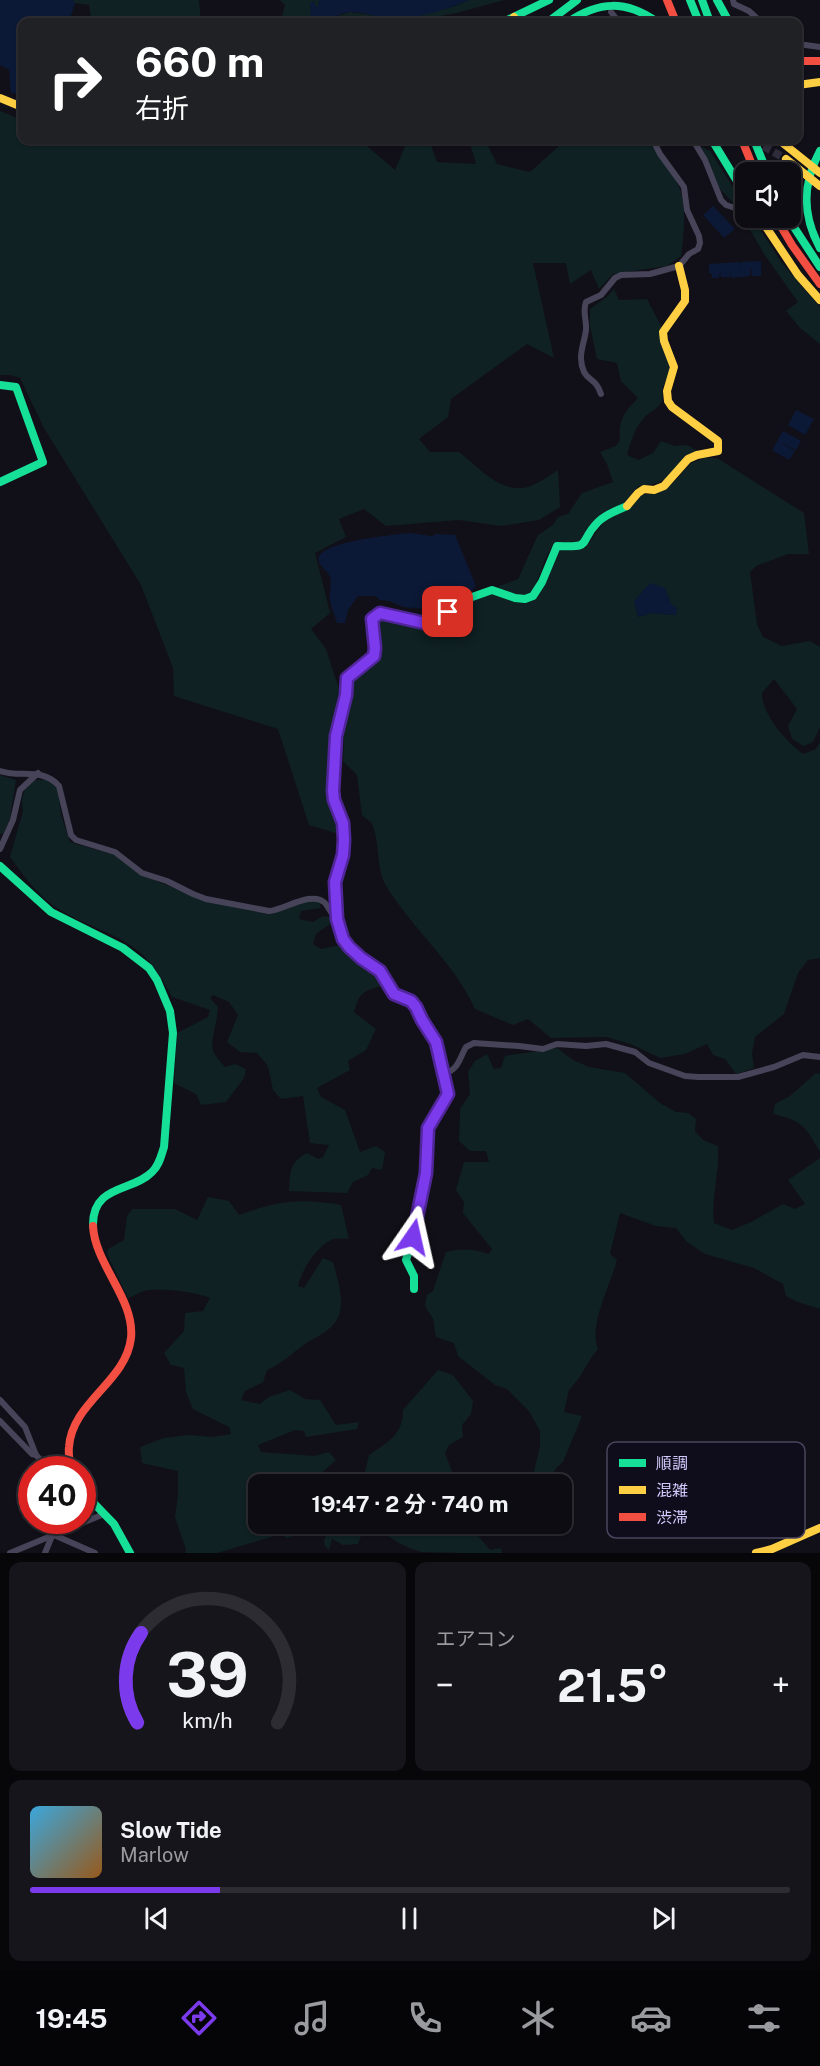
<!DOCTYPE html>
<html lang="ja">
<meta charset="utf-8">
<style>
body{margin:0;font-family:"Public Sans","Noto Sans JP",sans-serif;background:#16151b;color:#f1f3f6;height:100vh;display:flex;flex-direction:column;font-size:22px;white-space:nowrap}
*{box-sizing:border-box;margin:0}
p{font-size:20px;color:#9a9b9f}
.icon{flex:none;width:33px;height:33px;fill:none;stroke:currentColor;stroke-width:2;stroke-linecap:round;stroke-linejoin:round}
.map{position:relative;height:1553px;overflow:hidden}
.details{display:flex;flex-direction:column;gap:9px;padding:9px;background:#07070a;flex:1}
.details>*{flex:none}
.top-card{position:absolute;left:18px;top:18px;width:784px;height:126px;border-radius:12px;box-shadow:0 2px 4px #0004,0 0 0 2px #2d2c32;background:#202124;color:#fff;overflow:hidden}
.controls{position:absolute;left:735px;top:162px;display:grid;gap:12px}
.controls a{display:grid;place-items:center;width:66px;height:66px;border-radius:12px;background:#0d0c12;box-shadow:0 2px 4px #0004,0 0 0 2px #2d2c32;font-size:30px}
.speed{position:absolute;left:18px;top:1456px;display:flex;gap:12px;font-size:30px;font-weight:700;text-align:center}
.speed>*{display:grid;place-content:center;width:78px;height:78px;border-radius:50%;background:#0d0c12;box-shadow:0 2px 4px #0004,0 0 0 2px #2d2c32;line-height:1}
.speed .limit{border:9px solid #d22;background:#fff;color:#111}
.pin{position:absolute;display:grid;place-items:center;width:51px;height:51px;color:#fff;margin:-26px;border-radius:12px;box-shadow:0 3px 9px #0006}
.me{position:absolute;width:66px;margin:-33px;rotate:11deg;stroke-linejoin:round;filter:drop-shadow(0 0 4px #0008)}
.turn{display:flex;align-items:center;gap:21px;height:126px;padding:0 18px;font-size:27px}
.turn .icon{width:78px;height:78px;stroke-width:2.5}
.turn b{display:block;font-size:42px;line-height:51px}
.big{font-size:45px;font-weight:700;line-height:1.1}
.details .tile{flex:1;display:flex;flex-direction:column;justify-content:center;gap:9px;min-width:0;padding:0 21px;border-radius:12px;background:#16151b}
.details .dial{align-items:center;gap:0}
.dial svg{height:156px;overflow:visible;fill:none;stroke:#2d2c32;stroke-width:7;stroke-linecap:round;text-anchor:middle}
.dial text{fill:#f1f3f6;stroke:none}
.song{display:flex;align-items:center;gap:18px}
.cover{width:72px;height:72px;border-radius:9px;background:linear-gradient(135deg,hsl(200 70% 55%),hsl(30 70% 35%))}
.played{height:6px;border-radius:3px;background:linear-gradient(90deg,#7c3aed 25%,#2d2c32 25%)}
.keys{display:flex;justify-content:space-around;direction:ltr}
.heat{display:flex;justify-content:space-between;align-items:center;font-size:33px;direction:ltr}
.details .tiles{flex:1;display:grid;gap:9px;grid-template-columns:1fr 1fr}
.tile:last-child{grid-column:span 2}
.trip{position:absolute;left:248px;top:1474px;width:324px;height:60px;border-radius:12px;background:#0d0c12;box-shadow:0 2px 4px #0004,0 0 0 2px #2d2c32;font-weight:700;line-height:60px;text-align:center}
.tabs{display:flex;height:96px;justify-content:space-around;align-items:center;background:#050507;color:#9a9b9f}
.tabs .icon{width:42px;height:42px}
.tabs .current{color:#7c3aed}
.tabs b{font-size:27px;color:#f1f3f6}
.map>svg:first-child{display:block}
.green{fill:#0f2123;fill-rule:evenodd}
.water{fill:#0c1936}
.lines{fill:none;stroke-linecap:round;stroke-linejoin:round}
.secondary-tunnel{stroke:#2e2c3a;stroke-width:8;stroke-dasharray:8 4;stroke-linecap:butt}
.street{stroke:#474459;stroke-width:6}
.fast{stroke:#16e098;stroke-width:8}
.slow{stroke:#ffcf43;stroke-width:8}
.jam{stroke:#f24e42;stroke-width:8}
.route-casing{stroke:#51269a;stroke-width:15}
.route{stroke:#7c3aed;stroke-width:10}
.key{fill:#0f0c1b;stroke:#4a455e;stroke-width:1.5}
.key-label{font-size:16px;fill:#d2c9fc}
</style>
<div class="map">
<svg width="820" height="1553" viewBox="0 0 820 1553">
<rect width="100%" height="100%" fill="#111018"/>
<g class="green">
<path d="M73 0H199L201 22H95L91 17 89 5 75 3Z"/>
<path d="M280 0H319L318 7 315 6 311 21 313 22H275L281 20 285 5Z"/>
<path d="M469 0H505L456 13 408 22H319L350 12 401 19 455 6Z"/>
<path d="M0 111 22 120V140H74L83 143 99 140H360L395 170 406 144 404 140H429L437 162 476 164 469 140H485L497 164 530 172 558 147 560 140H649C659 155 672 170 679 187 687 208 684 235 681 256L667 266 613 274 599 289 591 270 570 284 566 263H533L554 358 527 344 451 399 448 417 419 439 430 452H459C480 468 504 498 533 485 542 481 550 475 558 470L560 507 539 520 501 526 459 520 386 526 364 509 339 519 346 537 315 553 330 613 311 629 326 649 339 689 329 741 333 806 339 834 309 825 278 729 174 696 173 668 141 585 44 428 20 378 10 375H0Z"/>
<path d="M701 146 710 151 745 206 746 218H753L781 262 820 307V344L800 328 786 311 798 302 764 254 737 207 720 189Z"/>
<path d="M614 289 619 300 647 299 661 326C655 348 674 354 670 370 669 376 665 381 663 387 662 391 663 397 662 401 659 409 650 411 645 417 635 426 631 442 627 455L639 460 653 453 661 441 675 446 688 445 697 451C687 461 677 473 664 480 646 491 638 475 628 504 622 508 615 506 609 509 596 515 588 533 579 544L555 543C542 558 541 579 530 595L518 598 497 587 518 579 538 535 553 525 558 517 568 514 582 493 613 482 607 464 600 452 616 446 620 440C618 420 624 412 638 398L621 381 617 363 597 359 590 326V309L608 296Z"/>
<path d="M705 458H717L804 513 809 554H788L756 566 750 572 757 624 763 637 782 646 810 641 820 647V727L813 742 804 746 792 739 788 726 797 709 774 679 762 693C762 715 786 741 803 754L816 749 820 742V958L808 960 798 973 784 1014 755 1037 752 1053 754 1068 736 1074 725 1059 713 1055 707 1044 685 1054 660 1058 633 1045 607 1037 551 1038 528 1019 513 1025 475 1009C454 962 411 928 385 884 376 867 380 841 372 824 370 821 365 818 362 815L357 775 343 761 345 716 350 680 375 660 378 644 374 638 375 617 383 615 434 627 461 603 492 593 524 602 535 599 547 580 553 560 561 549 585 548 606 519 641 495 660 492 672 484 691 463ZM665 588 675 615 651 613 638 617 634 601Z"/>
<path d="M0 775 16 780 10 818 3 834H0Z"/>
<path d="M36 780H46L53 784 58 790 61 815 70 842 115 855 144 876 179 890 275 912 303 902 319 901 321 908 301 911 299 919 313 922 323 916 330 917V924L316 934 313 944 321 949 344 944 379 975 381 986C361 992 360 993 354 1012L376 1029 366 1050 348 1061 350 1070 317 1088 321 1097 345 1110 360 1152 376 1146 385 1152 382 1170 372 1168 368 1175 353 1182 347 1193 289 1191C290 1172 289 1163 307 1153L318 1159 323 1157 329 1145 310 1143 303 1096 281 1099 273 1090 268 1066 257 1053 240 1052 227 1042 238 1015 229 1002 213 995 210 998 218 1007C218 1019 210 1042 213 1051 216 1057 221 1062 225 1067L235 1064 246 1069 244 1078 226 1102 201 1105 196 1094 174 1083 177 1033 208 1017 210 1010 172 997C164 982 155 967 143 955 117 931 78 925 50 903 34 891 22 873 10 857L23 811C20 797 24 786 36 780Z"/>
<path d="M557 1048 573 1060 589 1067 625 1073 660 1103 676 1112 688 1113 696 1119 695 1131 703 1140 718 1146C720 1172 711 1197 714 1223L732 1230 751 1222 783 1204 795 1209 805 1204 788 1180 820 1158V1309L798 1302 786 1296 783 1284 754 1268 705 1254 687 1242 676 1228 656 1226 620 1213 610 1254 617 1260C611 1283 588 1327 598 1349L591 1358 579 1378 569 1390 564 1412 582 1416 563 1462 556 1468 549 1485H531L540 1446V1431L529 1411 507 1389 495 1385 458 1356 454 1343 436 1337 433 1319 425 1306 427 1295 433 1291 446 1252C462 1248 474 1249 489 1254L492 1249 463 1213 464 1202 456 1190 464 1162H489L486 1151H470L459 1141 460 1109 470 1094 468 1072 475 1061 487 1054 494 1069 501 1068 505 1056Z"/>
<path d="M816 1073 820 1074V1152C805 1126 803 1121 773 1114L775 1104 790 1096Z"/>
<path d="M208 1197 229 1201 239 1215C278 1201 300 1198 341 1205L349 1239C344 1239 338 1238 334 1239 317 1245 302 1269 298 1286L304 1288 323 1258 333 1262C338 1281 348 1309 333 1325 326 1333 314 1338 305 1344 291 1354 283 1363 267 1370L263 1382 245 1391 241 1400 260 1404 269 1397 290 1390 305 1399 320 1400 336 1425 359 1422 357 1429 306 1437 304 1431 295 1430 258 1445 261 1452 314 1456 329 1452 336 1460 314 1480 318 1485H258V1524H287L297 1535 287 1538 281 1534 217 1553H185L186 1550 175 1517 178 1495V1471L142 1463 140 1447 164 1438 189 1435 212 1437 231 1434 229 1427 193 1409 186 1392 184 1368 171 1365 164 1353 184 1331 185 1313 203 1311 210 1298C196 1292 165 1288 149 1290 143 1290 135 1296 128 1298L107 1254 108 1249 124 1240 127 1216 132 1209H175L197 1220Z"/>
<path d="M438 1370 453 1375 473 1401 471 1414 462 1425 463 1437 449 1445 445 1453 457 1485H362L369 1455C388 1442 403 1435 403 1410Z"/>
<path d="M332 1524H468L490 1550 501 1548 502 1553C483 1553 436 1553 421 1552 415 1550 409 1548 403 1545 387 1537 380 1524 361 1536L358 1544 343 1545 332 1539 329 1550 325 1546 324 1540Z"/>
</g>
<g class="water">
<path d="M0 0H73L75 3 69 22H22V95L11 93 9 70 0 65Z"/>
<path d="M319 0H469C451 8 422 17 402 19 384 20 367 12 351 12 337 12 325 26 311 21L310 3 314 1 315 6 318 7Z"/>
<path d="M713 206 735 229 724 238 703 215Z"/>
<path d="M761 261V276H752L751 266 750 276 731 278 730 268V277H721L720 272 719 278H712V274L709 273V264L740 262 741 269V262Z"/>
<path d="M796 410 814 419 805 435 788 425Z"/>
<path d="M783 431 801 441 796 450 779 442 795 451 789 460 772 450Z"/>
<path d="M409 533 432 536 436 534 455 535 476 586 472 591 456 593 436 607 426 609 403 607 389 601 380 600 375 596H358L348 610 345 623H337C335 615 331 607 330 600 329 593 332 584 330 577 328 570 316 565 319 557 325 541 393 535 409 533Z"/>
<path d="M650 583 665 588 671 604 677 608 676 615 651 613 638 617 634 601Z"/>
</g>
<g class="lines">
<path class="secondary-tunnel" d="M753 140 786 159"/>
<g class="street">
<path d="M733 0 734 4 749 11 761 22"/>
<path d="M611 12 619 22"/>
<path d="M635 22H640"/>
<path d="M798 44 820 47"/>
<path d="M693 140 705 160 721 200 726 205 735 208 746 224"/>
<path d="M601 394C596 379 589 381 584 372 577 356 584 345 586 330 587 320 582 312 586 302L601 295 615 278 621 275 650 274 679 266 689 254 698 249 700 243 699 236 687 210 684 187 660 154 653 140"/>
<path d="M0 771C21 778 42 767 59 786L71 835 76 840 115 852 142 873 167 881 193 894 206 899 269 911C284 910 312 890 325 903 329 908 331 914 337 919"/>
<path d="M0 849 13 820 20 790 38 773"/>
<path d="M444 1074C459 1069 459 1059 466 1047L474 1043 519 1046 543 1049 557 1044 586 1046 606 1044 635 1052 649 1063 685 1076 698 1077H738L774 1067 803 1055 820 1057"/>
<path d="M0 1400 25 1427 36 1455 50 1470"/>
<path d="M0 1421 32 1454 36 1455"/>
<path d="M54 1535 95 1553"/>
<path d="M10 1553 104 1514"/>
<path d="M45 1553 52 1536"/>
</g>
<g class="fast">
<path d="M690 0 699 22"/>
<path d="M702 0 710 22"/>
<path d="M717 0 729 22"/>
<path d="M455 21 458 22"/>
<path d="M436 22H460"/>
<path d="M503 22 549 0"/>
<path d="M548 22 577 0"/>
<path d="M568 22C599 1 626 0 657 22"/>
<path d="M712 140 746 196"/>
<path d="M754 140 767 172"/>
<path d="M820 151C802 184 802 215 820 248"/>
<path d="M788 218 820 267"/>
<path d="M0 385 16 387 43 462 0 482"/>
<path d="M447 612 458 602 492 590 515 598 525 599 533 596 542 582 557 546C595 548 577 543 598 522 607 513 617 511 627 506"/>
<path d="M0 866 51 912 123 948 149 968 157 980 170 1011 173 1033 164 1147C161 1156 159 1166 152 1172 133 1192 92 1184 93 1226"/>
<path d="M414 1289V1276L406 1260 413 1237 426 1173 428 1128 448 1094 437 1042 425 1024"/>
<path d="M82 1491 114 1524 130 1553"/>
</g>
<g class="slow">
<path d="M510 22 514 17"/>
<path d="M798 85 820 82"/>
<path d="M0 98 22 107"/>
<path d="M779 140 820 173"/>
<path d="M786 159 820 186"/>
<path d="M760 218 798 275 820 300"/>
<path d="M627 506 638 493 644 489 654 490 664 486 688 459 697 455 718 451V441L672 407 668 401 667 391 674 367 664 341 663 332 685 301V290L679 266"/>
<path d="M344 834C343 819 335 806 333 791L336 736 346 695 347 678 373 656V621L380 613 429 624 434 623 447 612"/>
<path d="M756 1553 772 1549 820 1528"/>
</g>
<g class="jam">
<path d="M667 0 676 22"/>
<path d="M798 61H820"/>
<path d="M742 140 755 172"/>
<path d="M776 218 792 245 820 284"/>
<path d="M344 834 343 855 334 891 337 919 343 939 361 958 380 971 394 994 411 1001 425 1024"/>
<path d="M71 1470C70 1463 68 1454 69 1447 72 1402 126 1382 131 1338 135 1299 95 1265 93 1226"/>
</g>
</g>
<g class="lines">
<defs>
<path id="route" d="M413 1237 426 1173 428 1128 448 1094 436 1042 422 1020 416 1007 411 1001 394 994 380 971 361 958 349 947 343 939 337 919 335 882 343 855 344 840 343 823 334 800 333 791 336 736 346 695 347 678 374 656 375 648 372 619 380 613 429 624 434 623 448 612"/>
</defs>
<use href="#route" class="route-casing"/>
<use href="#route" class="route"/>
</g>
<rect x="607" y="1442" width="198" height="96" rx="9" class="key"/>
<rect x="619" y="1459" width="27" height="8" fill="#16e098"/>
<rect x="619" y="1486" width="27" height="8" fill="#ffcf43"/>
<rect x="619" y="1513" width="27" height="8" fill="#f24e42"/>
<g class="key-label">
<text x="656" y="1469">順調</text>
<text x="656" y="1496">混雑</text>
<text x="656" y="1523">渋滞</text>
</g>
</svg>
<div class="controls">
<a><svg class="icon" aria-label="sound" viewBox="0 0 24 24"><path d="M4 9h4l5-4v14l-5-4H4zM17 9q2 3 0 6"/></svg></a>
</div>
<div class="speed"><div class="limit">40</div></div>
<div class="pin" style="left:448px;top:612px;background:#d93025"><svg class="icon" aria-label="arrive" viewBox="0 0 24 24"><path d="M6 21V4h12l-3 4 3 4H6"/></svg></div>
<svg class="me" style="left:413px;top:1237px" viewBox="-20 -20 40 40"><path d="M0-17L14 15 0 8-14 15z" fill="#7c3aed" stroke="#fff" stroke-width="4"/></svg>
<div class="trip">19:47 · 2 分 · 740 m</div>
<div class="top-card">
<div class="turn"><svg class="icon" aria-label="right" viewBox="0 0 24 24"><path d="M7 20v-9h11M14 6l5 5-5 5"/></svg><div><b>660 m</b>右折</div></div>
</div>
</div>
<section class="details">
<div class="tiles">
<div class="tile dial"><svg viewBox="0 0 100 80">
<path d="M14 69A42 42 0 1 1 86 69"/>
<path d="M14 69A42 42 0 0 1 16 23" stroke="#7c3aed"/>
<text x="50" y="56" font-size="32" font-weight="700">39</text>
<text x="50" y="72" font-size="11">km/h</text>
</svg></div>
<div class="tile"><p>エアコン</p>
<div class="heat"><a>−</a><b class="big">21.5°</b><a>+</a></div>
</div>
<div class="tile">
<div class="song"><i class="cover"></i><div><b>Slow Tide</b><p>Marlow</p></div></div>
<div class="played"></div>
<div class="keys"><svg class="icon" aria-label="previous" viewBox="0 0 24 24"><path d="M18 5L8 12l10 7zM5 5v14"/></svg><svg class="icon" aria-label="pause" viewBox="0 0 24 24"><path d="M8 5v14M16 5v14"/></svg><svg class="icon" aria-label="next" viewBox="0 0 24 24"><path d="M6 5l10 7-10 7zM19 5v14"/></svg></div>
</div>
</div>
</section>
<nav class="tabs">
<b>19:45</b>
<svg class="icon current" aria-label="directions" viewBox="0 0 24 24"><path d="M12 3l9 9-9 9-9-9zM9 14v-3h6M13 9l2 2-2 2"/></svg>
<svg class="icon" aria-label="music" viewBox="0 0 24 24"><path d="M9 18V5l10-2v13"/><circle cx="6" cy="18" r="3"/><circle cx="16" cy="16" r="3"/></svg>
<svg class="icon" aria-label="phone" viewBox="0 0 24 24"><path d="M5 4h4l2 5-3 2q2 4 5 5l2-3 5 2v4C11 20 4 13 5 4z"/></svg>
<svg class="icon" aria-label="climate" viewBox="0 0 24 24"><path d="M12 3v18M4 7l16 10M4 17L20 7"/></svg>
<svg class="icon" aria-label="car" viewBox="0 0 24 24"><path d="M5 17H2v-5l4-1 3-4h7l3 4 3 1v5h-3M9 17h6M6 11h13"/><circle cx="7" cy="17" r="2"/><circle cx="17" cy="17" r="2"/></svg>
<svg class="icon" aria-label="filters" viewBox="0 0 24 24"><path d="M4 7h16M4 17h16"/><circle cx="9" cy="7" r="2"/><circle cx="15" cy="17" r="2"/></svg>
</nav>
